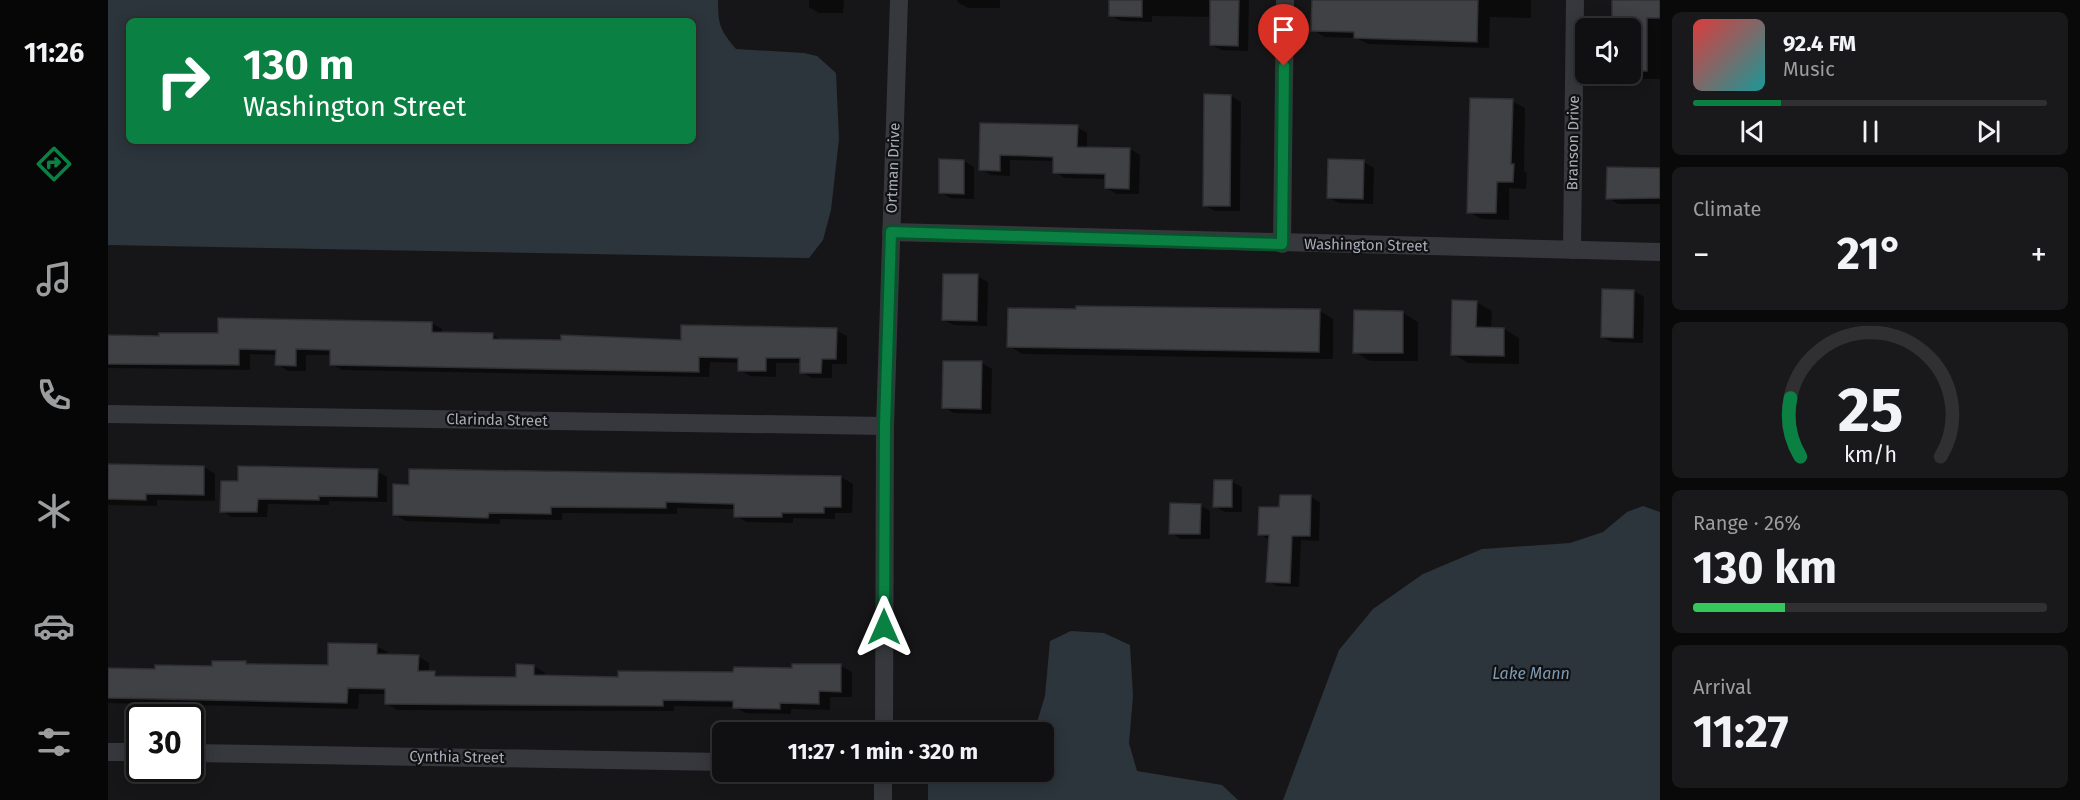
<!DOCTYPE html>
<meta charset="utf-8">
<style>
body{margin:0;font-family:"Fira Sans",sans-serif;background:#19191b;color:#f1f3f6;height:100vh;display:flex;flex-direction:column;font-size:22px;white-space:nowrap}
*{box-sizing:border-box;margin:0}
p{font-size:20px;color:#9c9d9f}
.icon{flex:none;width:33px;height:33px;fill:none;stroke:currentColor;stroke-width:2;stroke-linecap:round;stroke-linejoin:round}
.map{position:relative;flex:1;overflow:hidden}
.drawer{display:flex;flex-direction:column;gap:12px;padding:12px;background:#09090a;width:420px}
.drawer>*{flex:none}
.hud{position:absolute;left:18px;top:18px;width:570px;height:126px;border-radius:9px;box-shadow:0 3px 15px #0003,0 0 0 2px #303032;background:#0b8043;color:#fff;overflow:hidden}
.fabs{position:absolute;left:1467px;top:18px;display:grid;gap:12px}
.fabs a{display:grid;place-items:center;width:66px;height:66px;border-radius:9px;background:#101012;box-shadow:0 3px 15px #0003,0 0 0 2px #303032;font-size:30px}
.speed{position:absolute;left:18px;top:704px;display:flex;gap:12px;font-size:30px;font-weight:700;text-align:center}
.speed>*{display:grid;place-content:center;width:78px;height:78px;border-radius:50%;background:#101012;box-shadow:0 3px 15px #0003,0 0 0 2px #303032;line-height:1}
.speed .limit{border:3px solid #111;border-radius:9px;background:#fff;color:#111}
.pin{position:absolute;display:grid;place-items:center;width:51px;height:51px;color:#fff;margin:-62px -26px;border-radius:50% 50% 50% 0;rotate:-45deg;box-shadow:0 0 6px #0007}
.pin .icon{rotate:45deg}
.me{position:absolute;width:66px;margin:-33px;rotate:0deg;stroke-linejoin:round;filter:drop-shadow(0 0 4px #0008)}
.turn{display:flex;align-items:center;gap:21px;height:126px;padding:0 18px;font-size:27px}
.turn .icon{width:78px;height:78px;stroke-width:2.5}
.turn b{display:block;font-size:42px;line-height:51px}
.big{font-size:45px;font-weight:700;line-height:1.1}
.drawer .widget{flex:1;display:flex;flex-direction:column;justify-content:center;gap:9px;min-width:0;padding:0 21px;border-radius:9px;background:#19191b}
.drawer .dial{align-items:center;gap:0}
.dial svg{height:156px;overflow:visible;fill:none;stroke:#303032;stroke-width:7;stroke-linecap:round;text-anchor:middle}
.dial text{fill:#f1f3f6;stroke:none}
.song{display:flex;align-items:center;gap:18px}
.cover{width:72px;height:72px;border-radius:9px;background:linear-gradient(135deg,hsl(0 70% 55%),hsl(180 70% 35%))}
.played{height:6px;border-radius:3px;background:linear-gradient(90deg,#0b8043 25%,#303032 25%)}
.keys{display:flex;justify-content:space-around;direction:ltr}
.heat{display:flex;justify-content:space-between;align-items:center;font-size:33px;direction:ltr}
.charge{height:9px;border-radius:4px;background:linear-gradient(90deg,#34c759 26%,#303032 0)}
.trip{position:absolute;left:604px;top:722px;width:342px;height:60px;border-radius:9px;background:#101012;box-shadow:0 3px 15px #0003,0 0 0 2px #303032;font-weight:700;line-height:60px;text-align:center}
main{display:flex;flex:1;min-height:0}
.menu{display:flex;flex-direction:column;width:108px;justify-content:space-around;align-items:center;background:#060607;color:#9c9d9f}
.menu .icon{width:42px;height:42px}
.menu .selected{color:#0b8043}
.menu b{font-size:27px;color:#f1f3f6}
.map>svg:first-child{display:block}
.water{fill:#2c353c;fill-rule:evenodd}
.shadow{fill:#0007}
.building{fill:#404145;stroke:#303034;stroke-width:1.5}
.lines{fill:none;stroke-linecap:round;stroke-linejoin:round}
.street{stroke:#37383d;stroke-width:18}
.route-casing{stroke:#07532c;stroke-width:15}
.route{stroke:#0b8043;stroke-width:10}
.labels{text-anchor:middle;stroke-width:4.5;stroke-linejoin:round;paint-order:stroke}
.street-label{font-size:15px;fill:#a8adb8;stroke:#111113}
.water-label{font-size:16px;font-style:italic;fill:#7f9bb3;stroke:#111113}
</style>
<main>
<nav class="menu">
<b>11:26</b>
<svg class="icon selected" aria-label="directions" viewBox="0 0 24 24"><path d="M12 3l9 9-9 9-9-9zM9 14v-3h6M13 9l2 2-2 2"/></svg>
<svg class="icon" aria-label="music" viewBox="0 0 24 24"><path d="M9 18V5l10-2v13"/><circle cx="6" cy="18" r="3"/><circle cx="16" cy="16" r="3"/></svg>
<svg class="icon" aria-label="phone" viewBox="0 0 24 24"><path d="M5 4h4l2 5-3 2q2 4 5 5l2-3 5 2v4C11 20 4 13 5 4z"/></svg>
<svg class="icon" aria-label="climate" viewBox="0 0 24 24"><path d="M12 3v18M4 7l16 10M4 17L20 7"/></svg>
<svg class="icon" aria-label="car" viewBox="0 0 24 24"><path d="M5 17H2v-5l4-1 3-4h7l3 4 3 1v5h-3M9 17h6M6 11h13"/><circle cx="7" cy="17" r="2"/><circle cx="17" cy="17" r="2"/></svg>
<svg class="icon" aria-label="filters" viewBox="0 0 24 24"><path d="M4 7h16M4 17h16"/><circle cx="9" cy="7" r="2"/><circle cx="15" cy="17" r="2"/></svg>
</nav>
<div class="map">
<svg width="1552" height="800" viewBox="0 0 1552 800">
<rect width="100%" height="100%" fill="#161618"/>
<g class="water">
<path d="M0 0H610C610 25 612 30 628 49L696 53 709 56 728 73 731 139 723 210 715 240 701 258 0 245ZM21 21H585V141H21Z"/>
<path d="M1535 506 1552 512V800H1175L1231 650 1265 609 1315 574 1374 549 1462 543 1495 532 1519 512Z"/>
<path d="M963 631 996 633 1022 645 1025 696 1021 743 1029 771 1114 785 1130 800H820V771H936V732H926L937 696 942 641Z"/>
</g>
<g class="shadow">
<path d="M701 0H736L735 13H711L701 7Z"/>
<path d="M850 0H892V8H860L849 2Z"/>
<path d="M1003 0H1141L1140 51 1113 50 1103 44 1104 17 1044 16V22L1013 21 1002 15Z"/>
<path d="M1205 0H1423V18L1382 17 1381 48 1260 44 1248 38 1217 37 1205 30Z"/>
<path d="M1505 0H1552V79H1519L1510 74H1522V28H1505Z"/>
<path d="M1123 96 1133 102 1132 211H1107L1096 205Z"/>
<path d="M1404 101 1417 108 1416 172 1419 173 1418 189 1401 188V220L1374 219 1360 212Z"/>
<path d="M873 124 969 127 979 133V149H1022L1032 155 1031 194H1009L998 188 999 179 957 178 946 172 947 161 902 160V176L883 175 873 169Z"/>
<path d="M856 161 866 167V199L842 198 832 192Z"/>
<path d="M1256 162 1266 168 1265 204 1231 203 1220 197Z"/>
<path d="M1552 169V204H1510L1500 198Z"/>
<path d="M869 276 880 282 879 326 846 325 836 320Z"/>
<path d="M1526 291 1536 297 1535 343 1505 342 1494 337Z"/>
<path d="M1368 302 1384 311 1383 329H1396L1411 338V364L1360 363 1345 354Z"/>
<path d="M1212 311 1225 319V359L914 354 901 346Z"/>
<path d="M1295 313 1310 322V361H1262L1247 352Z"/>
<path d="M323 323 334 329V334L385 335 395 341H574L728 330 739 336V364H724V378H704L693 372V363H668V377L642 376 632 370V363L602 362 601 377 234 370 223 364V355H198V371H180L169 364V355L142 354V370L0 368V336L52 337Z"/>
<path d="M874 363 884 369 883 414 846 413 836 407Z"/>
<path d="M0 465 96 467 107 474V501L49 500V506L0 505Z"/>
<path d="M269 471 279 477V502L221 501V505L160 504 159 517H124L114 511 131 483Z"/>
<path d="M733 477 745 484 744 513H727V519L685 518V523L639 522 627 516V509L569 508V514L454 513V520L392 519V524L298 521 286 514Z"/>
<path d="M1108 481 1124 482 1134 487V512H1117L1107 506Z"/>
<path d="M1203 497 1212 502 1211 541 1193 540 1191 587 1169 586 1160 581 1161 540 1152 534Z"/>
<path d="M1092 505 1102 511V539H1073L1063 533Z"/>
<path d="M268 646 280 652V656H310L321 663V672L326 673 335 678 409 679V666H426L437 673V677L511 678 627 674 733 666 744 672V697H722V710L683 709V714L638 713 626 707 566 706V711L289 710 278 703V694H251L250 709 0 703V670L48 671 105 668 138 663 142 665 221 667Z"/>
</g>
<g class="building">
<path d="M1001 0H1034V17L1001 16Z"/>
<path d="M1102 0H1131L1130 46 1102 45Z"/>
<path d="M1204 0H1370L1369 42 1246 38V32L1203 31Z"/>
<path d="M1504 0H1552V18H1539V71H1522V28H1504Z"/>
<path d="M1096 94 1123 95 1122 206H1095Z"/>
<path d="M1362 98 1405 99 1403 164H1406L1405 182H1389L1388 213H1359Z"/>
<path d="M872 123 970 125 969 147 1022 148 1021 189 997 188V174L945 173V157L892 155V171L871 170Z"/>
<path d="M831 159 856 160V194L831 193Z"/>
<path d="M1220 159 1256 160 1255 199 1219 198Z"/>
<path d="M1499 167 1552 168V198L1498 199Z"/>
<path d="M835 274H870L869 321 834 320Z"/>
<path d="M1494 289 1526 290 1525 338 1493 337Z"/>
<path d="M1344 300 1369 301 1368 327 1396 328V356L1343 355Z"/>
<path d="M968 306 1212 309 1211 352 899 347 900 308 968 309Z"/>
<path d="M1246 310 1295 311V353H1245Z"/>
<path d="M110 318 324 322V332L385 333V339L453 340V335L573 340V325L729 328 728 359H714L713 373H692V358H658V371H630V358L591 357V372L222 365V350L188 349V366L167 365 168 350 131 349V365L0 364V335L51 336V333H110Z"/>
<path d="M835 361H874L873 409 834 408Z"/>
<path d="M0 464 96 466V495L38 494V500L0 499Z"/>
<path d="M130 466 270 469 269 497 211 496V500L150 499 149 512H112L113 481H130Z"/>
<path d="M301 469 733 476V507H716V513H674V517H626V504L558 502V508L443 507V514L381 513 380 518 285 515V484L301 485Z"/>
<path d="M1106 480H1124V507H1105Z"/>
<path d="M1172 495H1203L1202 536H1184L1182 583 1158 582 1161 535H1150L1151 507H1171Z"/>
<path d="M1062 503 1093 504 1092 534H1061Z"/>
<path d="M220 643 269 644V654L311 655 310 671H327V676L408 677V664L426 665V675L510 677V671L625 672 626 667 684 668V664H733V692L711 691V704L672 703V709L625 708V701L555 700V706L277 704V689L240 688 239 703 0 698V668L47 669V665L104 666V661H138V664L220 665Z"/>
</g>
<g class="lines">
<g class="street">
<path d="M783 232 1552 252"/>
<path d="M1174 244 1177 0"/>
<path d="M1464 250 1467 0"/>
<path d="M0 414 777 426"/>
<path d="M776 732 777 426 791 0"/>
<path d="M0 752H32"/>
<path d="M82 753 615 762"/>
<path d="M775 800V771"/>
</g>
</g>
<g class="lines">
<defs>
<path id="route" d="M776 627 777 426 783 232 1174 244 1176 66"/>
</defs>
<use href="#route" class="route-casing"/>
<use href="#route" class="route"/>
</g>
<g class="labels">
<g class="street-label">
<text transform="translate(1465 143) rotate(-89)" y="5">Branson Drive</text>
<text transform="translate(785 168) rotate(-88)" y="5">Ortman Drive</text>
<text transform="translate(1258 245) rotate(1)" y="5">Washington Street</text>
<text transform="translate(389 420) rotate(1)" y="5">Clarinda Street</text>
<text transform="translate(349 757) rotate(1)" y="5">Cynthia Street</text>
</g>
<g class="water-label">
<text x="1423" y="679">Lake Mann</text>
</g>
</g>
</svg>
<div class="fabs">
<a><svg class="icon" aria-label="sound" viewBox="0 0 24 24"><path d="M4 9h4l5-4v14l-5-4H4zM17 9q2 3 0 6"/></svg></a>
</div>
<div class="speed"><div class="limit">30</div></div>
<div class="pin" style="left:1176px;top:66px;background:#d93025"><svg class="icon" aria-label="arrive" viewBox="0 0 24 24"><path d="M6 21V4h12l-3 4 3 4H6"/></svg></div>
<svg class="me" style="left:776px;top:627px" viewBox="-20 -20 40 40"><path d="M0-17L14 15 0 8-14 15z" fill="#0b8043" stroke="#fff" stroke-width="4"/></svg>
<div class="trip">11:27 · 1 min · 320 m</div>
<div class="hud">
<div class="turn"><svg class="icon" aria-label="right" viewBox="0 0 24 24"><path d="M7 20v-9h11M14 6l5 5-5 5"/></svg><div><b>130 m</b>Washington Street</div></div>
</div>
</div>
<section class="drawer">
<div class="widget">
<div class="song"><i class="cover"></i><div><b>92.4 FM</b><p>Music</p></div></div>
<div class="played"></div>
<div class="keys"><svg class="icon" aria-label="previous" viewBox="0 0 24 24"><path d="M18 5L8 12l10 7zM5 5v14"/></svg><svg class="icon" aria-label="pause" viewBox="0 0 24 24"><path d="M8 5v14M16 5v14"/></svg><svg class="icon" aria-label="next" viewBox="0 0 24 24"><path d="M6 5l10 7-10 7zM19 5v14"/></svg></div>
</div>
<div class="widget"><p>Climate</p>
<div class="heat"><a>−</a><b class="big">21°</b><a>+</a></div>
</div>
<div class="widget dial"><svg viewBox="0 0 100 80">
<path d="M14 69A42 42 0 1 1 86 69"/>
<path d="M14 69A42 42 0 0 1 9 39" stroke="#0b8043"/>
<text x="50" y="56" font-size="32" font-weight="700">25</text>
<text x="50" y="72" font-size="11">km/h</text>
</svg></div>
<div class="widget"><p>Range · 26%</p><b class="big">130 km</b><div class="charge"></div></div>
<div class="widget"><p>Arrival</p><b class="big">11:27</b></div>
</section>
</main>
